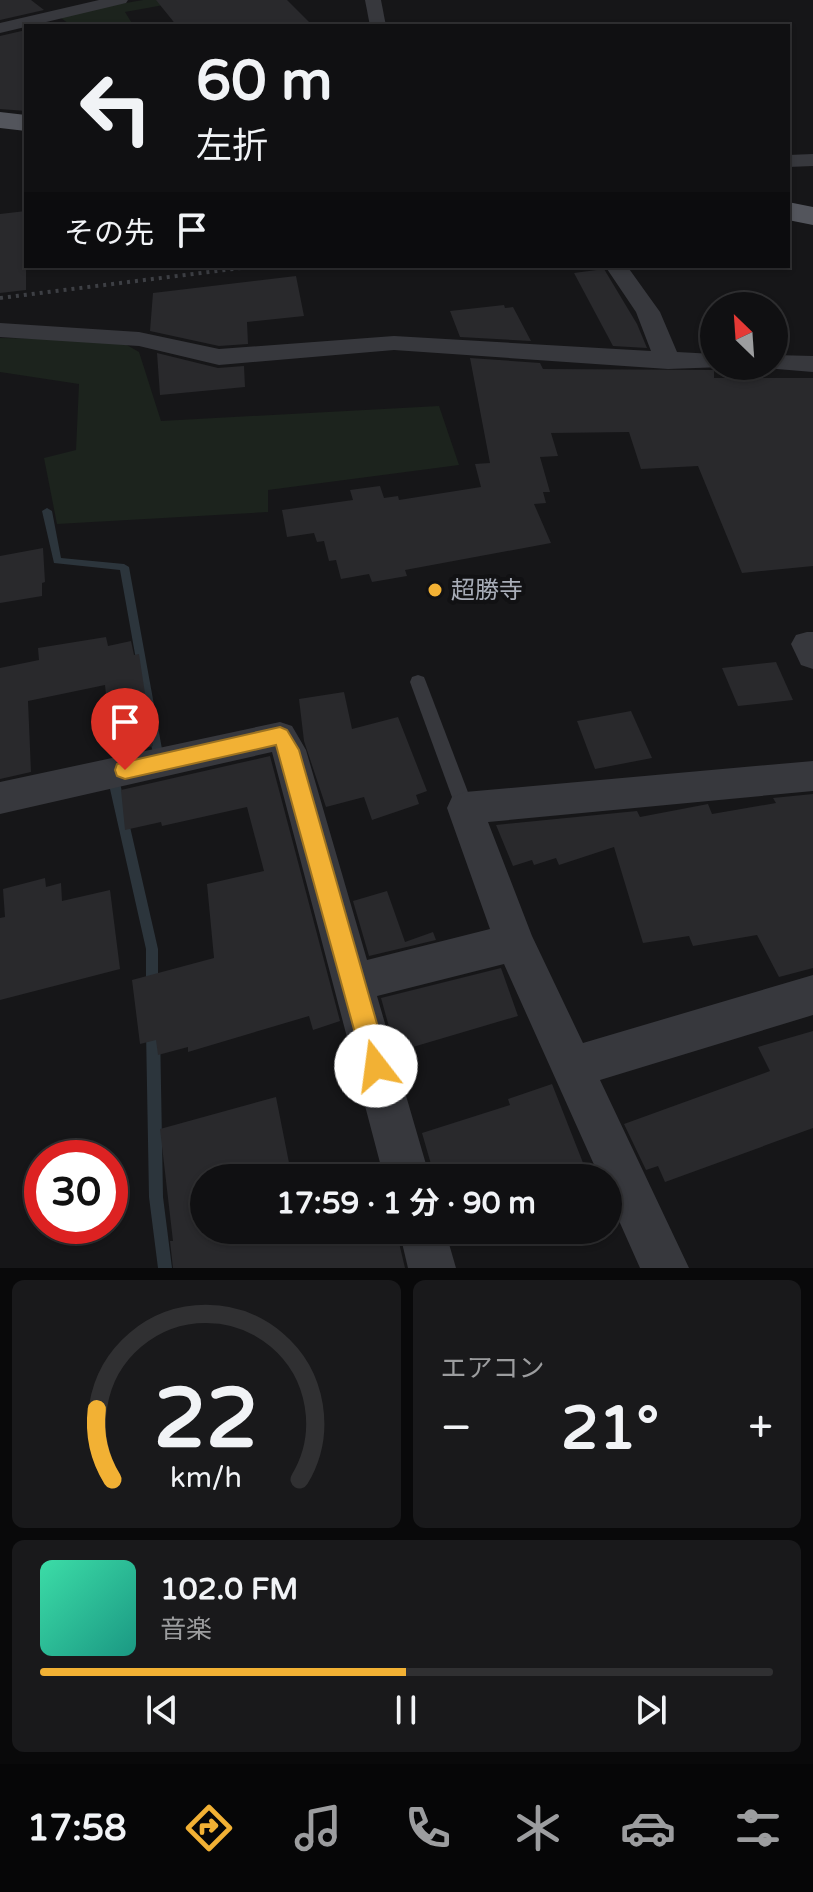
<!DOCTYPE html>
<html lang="ja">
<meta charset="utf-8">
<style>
body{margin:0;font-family:"Varela Round","Noto Sans JP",sans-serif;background:#19191b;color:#f1f3f6;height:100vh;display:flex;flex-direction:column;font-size:30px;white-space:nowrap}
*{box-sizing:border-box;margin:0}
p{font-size:26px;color:#9c9d9f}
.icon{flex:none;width:44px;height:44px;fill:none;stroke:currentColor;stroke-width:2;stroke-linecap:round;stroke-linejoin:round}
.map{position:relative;height:1268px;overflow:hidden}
.drawer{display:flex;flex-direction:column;gap:12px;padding:12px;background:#09090a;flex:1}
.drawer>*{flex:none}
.hud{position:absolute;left:24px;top:24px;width:766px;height:244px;border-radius:0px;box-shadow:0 2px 6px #0004,0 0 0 2px #303032;background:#101012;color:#f1f3f6;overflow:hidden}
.needle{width:52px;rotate:335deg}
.controls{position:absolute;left:700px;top:292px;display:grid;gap:16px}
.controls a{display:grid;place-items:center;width:88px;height:88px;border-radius:50%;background:#101012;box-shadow:0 2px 6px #0004,0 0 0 2px #303032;font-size:40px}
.speed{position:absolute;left:24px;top:1140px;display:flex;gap:16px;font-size:40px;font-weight:700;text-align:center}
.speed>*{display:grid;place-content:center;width:104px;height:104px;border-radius:50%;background:#101012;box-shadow:0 2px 6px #0004,0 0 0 2px #303032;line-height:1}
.speed .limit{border:12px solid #d22;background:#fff;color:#111}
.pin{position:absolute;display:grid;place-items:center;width:68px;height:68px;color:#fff;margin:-82px -34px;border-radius:50% 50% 50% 0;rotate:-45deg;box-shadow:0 0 8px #0007}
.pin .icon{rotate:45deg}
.me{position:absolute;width:88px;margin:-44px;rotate:345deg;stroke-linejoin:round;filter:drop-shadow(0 0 6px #0008)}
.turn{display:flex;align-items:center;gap:28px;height:168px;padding:0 40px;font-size:36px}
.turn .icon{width:104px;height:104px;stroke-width:2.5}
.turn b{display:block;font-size:56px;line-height:68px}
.then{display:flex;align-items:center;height:76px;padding:0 40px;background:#0003;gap:16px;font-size:30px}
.big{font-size:60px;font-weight:700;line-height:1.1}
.drawer .widget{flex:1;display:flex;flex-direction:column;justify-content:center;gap:12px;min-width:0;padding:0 28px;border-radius:12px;background:#19191b}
.drawer .dial{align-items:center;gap:0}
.dial svg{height:208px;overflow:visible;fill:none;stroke:#303032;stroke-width:7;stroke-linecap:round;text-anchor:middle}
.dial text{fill:#f1f3f6;stroke:none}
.song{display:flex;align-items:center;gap:24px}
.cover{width:96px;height:96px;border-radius:12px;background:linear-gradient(135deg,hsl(160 70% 55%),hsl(170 70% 35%))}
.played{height:8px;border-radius:4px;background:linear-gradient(90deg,#f2b134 50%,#303032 50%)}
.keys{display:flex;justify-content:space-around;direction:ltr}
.heat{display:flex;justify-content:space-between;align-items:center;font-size:44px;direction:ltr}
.drawer .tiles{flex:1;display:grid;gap:12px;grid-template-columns:1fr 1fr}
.widget:last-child{grid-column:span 2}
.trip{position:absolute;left:190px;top:1164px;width:432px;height:80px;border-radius:40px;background:#101012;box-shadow:0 2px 6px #0004,0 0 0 2px #303032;font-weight:700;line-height:80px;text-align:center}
.tab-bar{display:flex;height:128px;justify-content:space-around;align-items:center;background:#060607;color:#9c9d9f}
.tab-bar .icon{width:56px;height:56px}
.tab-bar .on{color:#f2b134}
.tab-bar b{font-size:36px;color:#f1f3f6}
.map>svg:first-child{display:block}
.green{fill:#1c231d}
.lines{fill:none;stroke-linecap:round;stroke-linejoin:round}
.stream{fill:#2c353c;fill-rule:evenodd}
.building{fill:#29292c}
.path{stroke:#3d3f44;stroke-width:4;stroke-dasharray:3 5;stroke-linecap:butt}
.service{fill:#37383d;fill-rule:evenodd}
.minor{fill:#37383d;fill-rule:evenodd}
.primary{fill:#53555c;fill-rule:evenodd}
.route{fill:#f2b134;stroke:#9d7322;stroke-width:2}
.poi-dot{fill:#f2b134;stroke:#111113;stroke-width:3}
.labels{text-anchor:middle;stroke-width:8;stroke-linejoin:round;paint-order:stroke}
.poi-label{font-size:24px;fill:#a8adb8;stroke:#111113;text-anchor:start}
</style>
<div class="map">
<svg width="813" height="1268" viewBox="0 0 813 1268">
<rect width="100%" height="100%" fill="#161618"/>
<g class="green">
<path d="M143 0H173L175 3 125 12 133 25 156 22 159 26H72L57 15Z"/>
<path d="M0 338 118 340 139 352 161 421 439 406 459 465 268 490V512L57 524 44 458 76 450 79 384 0 372Z"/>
</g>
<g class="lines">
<g class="stream">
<path d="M47 508 52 511 61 558 124 564 129 567 162 749 161 752 157 754 153 752 152 749 120 570 54 563 42 511Z"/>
<path d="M120 773 124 775 126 778 124 781 120 783 158 949V986L157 990 152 992 147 990 146 986V949L108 780 110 777Z"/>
<path d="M153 1023 158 1025 160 1030 163 1197 172 1268H158L149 1197 146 1030 148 1025Z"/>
</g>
</g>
<g class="building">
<path d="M0 0H31L44 10 0 20Z"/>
<path d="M156 0H287L313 26H177Z"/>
<path d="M26 30V111L0 109V36Z"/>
<path d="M26 211V290L0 293V214Z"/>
<path d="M604 269 637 324 647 348 613 346 574 273Z"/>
<path d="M296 276 304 316 247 322 248 344 219 346 150 331 153 293Z"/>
<path d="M504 305 505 308 513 307 531 341 460 337 450 311Z"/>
<path d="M157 353 218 368 244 366 245 387 160 395Z"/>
<path d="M470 358 540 363 543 369 714 370V378H813V566L742 573 698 466 641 469 629 432 551 433 558 456 540 457 550 492H543L546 503 534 504 551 543 405 570 407 576 372 582 369 574 341 579 336 560 329 561 324 541 317 542 314 533 287 537 282 510 353 500 350 490 380 486 384 498 398 496 399 500 481 487 475 464 490 463Z"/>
<path d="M43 548 45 582 42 583V596L0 603V556Z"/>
<path d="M106 637 108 646 131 641 134 655 139 654 153 746 117 754V747L112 748 105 685 28 701 31 772 0 779V668L39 660 38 648Z"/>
<path d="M776 662 793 700 738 706 722 668Z"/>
<path d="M344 692 352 729 398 717 427 791 416 795 419 804 372 820 364 797 326 807 304 741 299 699Z"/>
<path d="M631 711 652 758 595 769 577 721Z"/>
<path d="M270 756 340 1021 313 1030 309 1016 188 1052V1047L158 1055 156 1040 140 1044 132 980 214 958 207 884 264 871 247 807 162 826 161 822 125 830 121 790Z"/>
<path d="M813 794V968L779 977 757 935 693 946 689 936 643 943 614 847 559 865 556 858 534 865 532 860 513 866 496 825 637 811 640 817 708 804 712 814 776 803 773 798Z"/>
<path d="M45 878 46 887 61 883 62 901 110 890 120 969 0 1000V918L5 917 3 889Z"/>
<path d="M387 891 405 942 433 932 436 940 369 956 353 901Z"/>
<path d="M501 968 518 1016 396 1052 381 998Z"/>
<path d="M813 1031V1128L665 1182 658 1166 646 1170 624 1124 770 1071 758 1047Z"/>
<path d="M552 1084 589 1178H435L422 1133 510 1105 508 1099Z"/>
<path d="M276 1097 292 1178H204V1230H396L405 1268H173L170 1241H173L160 1129Z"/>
</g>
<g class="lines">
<path class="path" d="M0 298 257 266"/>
<path class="service" d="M418 675 424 677 426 682 474 808 471 814 465 816 459 814 456 808 410 682 412 677Z"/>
<g class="minor">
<path d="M99 0H128L126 3 0 33V23Z"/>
<path d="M365 0H381L386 26H370Z"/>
<path d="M813 154V166L788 167V155Z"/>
<path d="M605 266H627L660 312 677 352 714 354V366L723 367 668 369 394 350 219 365 139 346 0 337V323L139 332 219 349 394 336 651 351 636 312Z"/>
<path d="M774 355 813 356V372L765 368 763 366H774Z"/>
<path d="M807 632H813V669L801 665 791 644 796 635Z"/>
<path d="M280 722 292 726 306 750 367 960 490 929 447 808 452 797 465 792 813 761V791L488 822 532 936 583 1043 813 975V1015L600 1080 689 1268H640L608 1196V1178H600L504 964 377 996 430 1178H384L272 752 0 814V782Z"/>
<path d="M399 1230H445L456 1268H408Z"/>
</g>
<g class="primary">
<path d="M0 112 26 115V131L0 128Z"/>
<path d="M788 202 813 207V225L788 220Z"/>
</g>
</g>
<path class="route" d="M280 727 287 730 299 750 389 1066 385 1075 376 1079 368 1075 364 1066 276 745 125 779 117 776 115 770 117 764 125 762Z"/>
<circle class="poi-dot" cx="435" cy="590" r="8"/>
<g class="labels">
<g class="poi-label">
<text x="451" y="598">超勝寺</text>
</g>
</g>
</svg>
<div class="controls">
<a><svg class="needle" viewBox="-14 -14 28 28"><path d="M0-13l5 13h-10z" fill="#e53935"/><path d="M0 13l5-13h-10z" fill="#9c9d9f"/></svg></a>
</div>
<div class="speed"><div class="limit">30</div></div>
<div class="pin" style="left:125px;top:770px;background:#d93025"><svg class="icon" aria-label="arrive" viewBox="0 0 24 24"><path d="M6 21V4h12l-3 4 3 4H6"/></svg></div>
<svg class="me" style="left:376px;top:1066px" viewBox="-20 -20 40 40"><circle r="19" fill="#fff"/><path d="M0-13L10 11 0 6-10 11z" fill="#f2b134"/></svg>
<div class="trip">17:59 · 1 分 · 90 m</div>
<div class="hud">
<div class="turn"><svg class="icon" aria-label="left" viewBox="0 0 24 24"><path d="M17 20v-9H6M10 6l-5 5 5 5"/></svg><div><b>60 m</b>左折</div></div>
<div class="then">その先<svg class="icon" aria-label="arrive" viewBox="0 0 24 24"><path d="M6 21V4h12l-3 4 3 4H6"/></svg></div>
</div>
</div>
<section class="drawer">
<div class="tiles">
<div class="widget dial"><svg viewBox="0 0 100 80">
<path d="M14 69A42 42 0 1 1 86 69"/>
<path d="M14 69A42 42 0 0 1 8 42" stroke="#f2b134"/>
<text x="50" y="56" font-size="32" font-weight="700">22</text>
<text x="50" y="72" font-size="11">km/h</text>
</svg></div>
<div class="widget"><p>エアコン</p>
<div class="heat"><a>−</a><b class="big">21°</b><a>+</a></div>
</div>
<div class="widget">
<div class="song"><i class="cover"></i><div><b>102.0 FM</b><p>音楽</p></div></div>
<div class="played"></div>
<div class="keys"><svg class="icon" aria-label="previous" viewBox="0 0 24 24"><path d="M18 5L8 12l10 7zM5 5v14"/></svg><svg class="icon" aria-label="pause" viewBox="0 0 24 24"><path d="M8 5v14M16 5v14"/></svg><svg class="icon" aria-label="next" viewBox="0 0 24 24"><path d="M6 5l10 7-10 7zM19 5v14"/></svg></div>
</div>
</div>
</section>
<nav class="tab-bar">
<b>17:58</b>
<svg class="icon on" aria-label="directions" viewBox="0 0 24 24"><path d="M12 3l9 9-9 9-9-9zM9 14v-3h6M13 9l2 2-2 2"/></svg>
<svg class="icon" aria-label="music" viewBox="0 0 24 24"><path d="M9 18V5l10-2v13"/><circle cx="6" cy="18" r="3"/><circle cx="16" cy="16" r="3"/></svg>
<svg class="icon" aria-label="phone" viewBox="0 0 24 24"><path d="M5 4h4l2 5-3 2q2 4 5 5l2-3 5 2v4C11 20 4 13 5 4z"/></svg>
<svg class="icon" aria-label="climate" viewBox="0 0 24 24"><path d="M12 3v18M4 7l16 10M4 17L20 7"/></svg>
<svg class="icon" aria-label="car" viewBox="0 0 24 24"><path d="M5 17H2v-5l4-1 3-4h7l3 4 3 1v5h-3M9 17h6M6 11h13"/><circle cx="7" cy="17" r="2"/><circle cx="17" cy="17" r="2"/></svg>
<svg class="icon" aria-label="filters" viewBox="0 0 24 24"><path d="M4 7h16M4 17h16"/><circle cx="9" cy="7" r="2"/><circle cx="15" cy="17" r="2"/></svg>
</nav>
